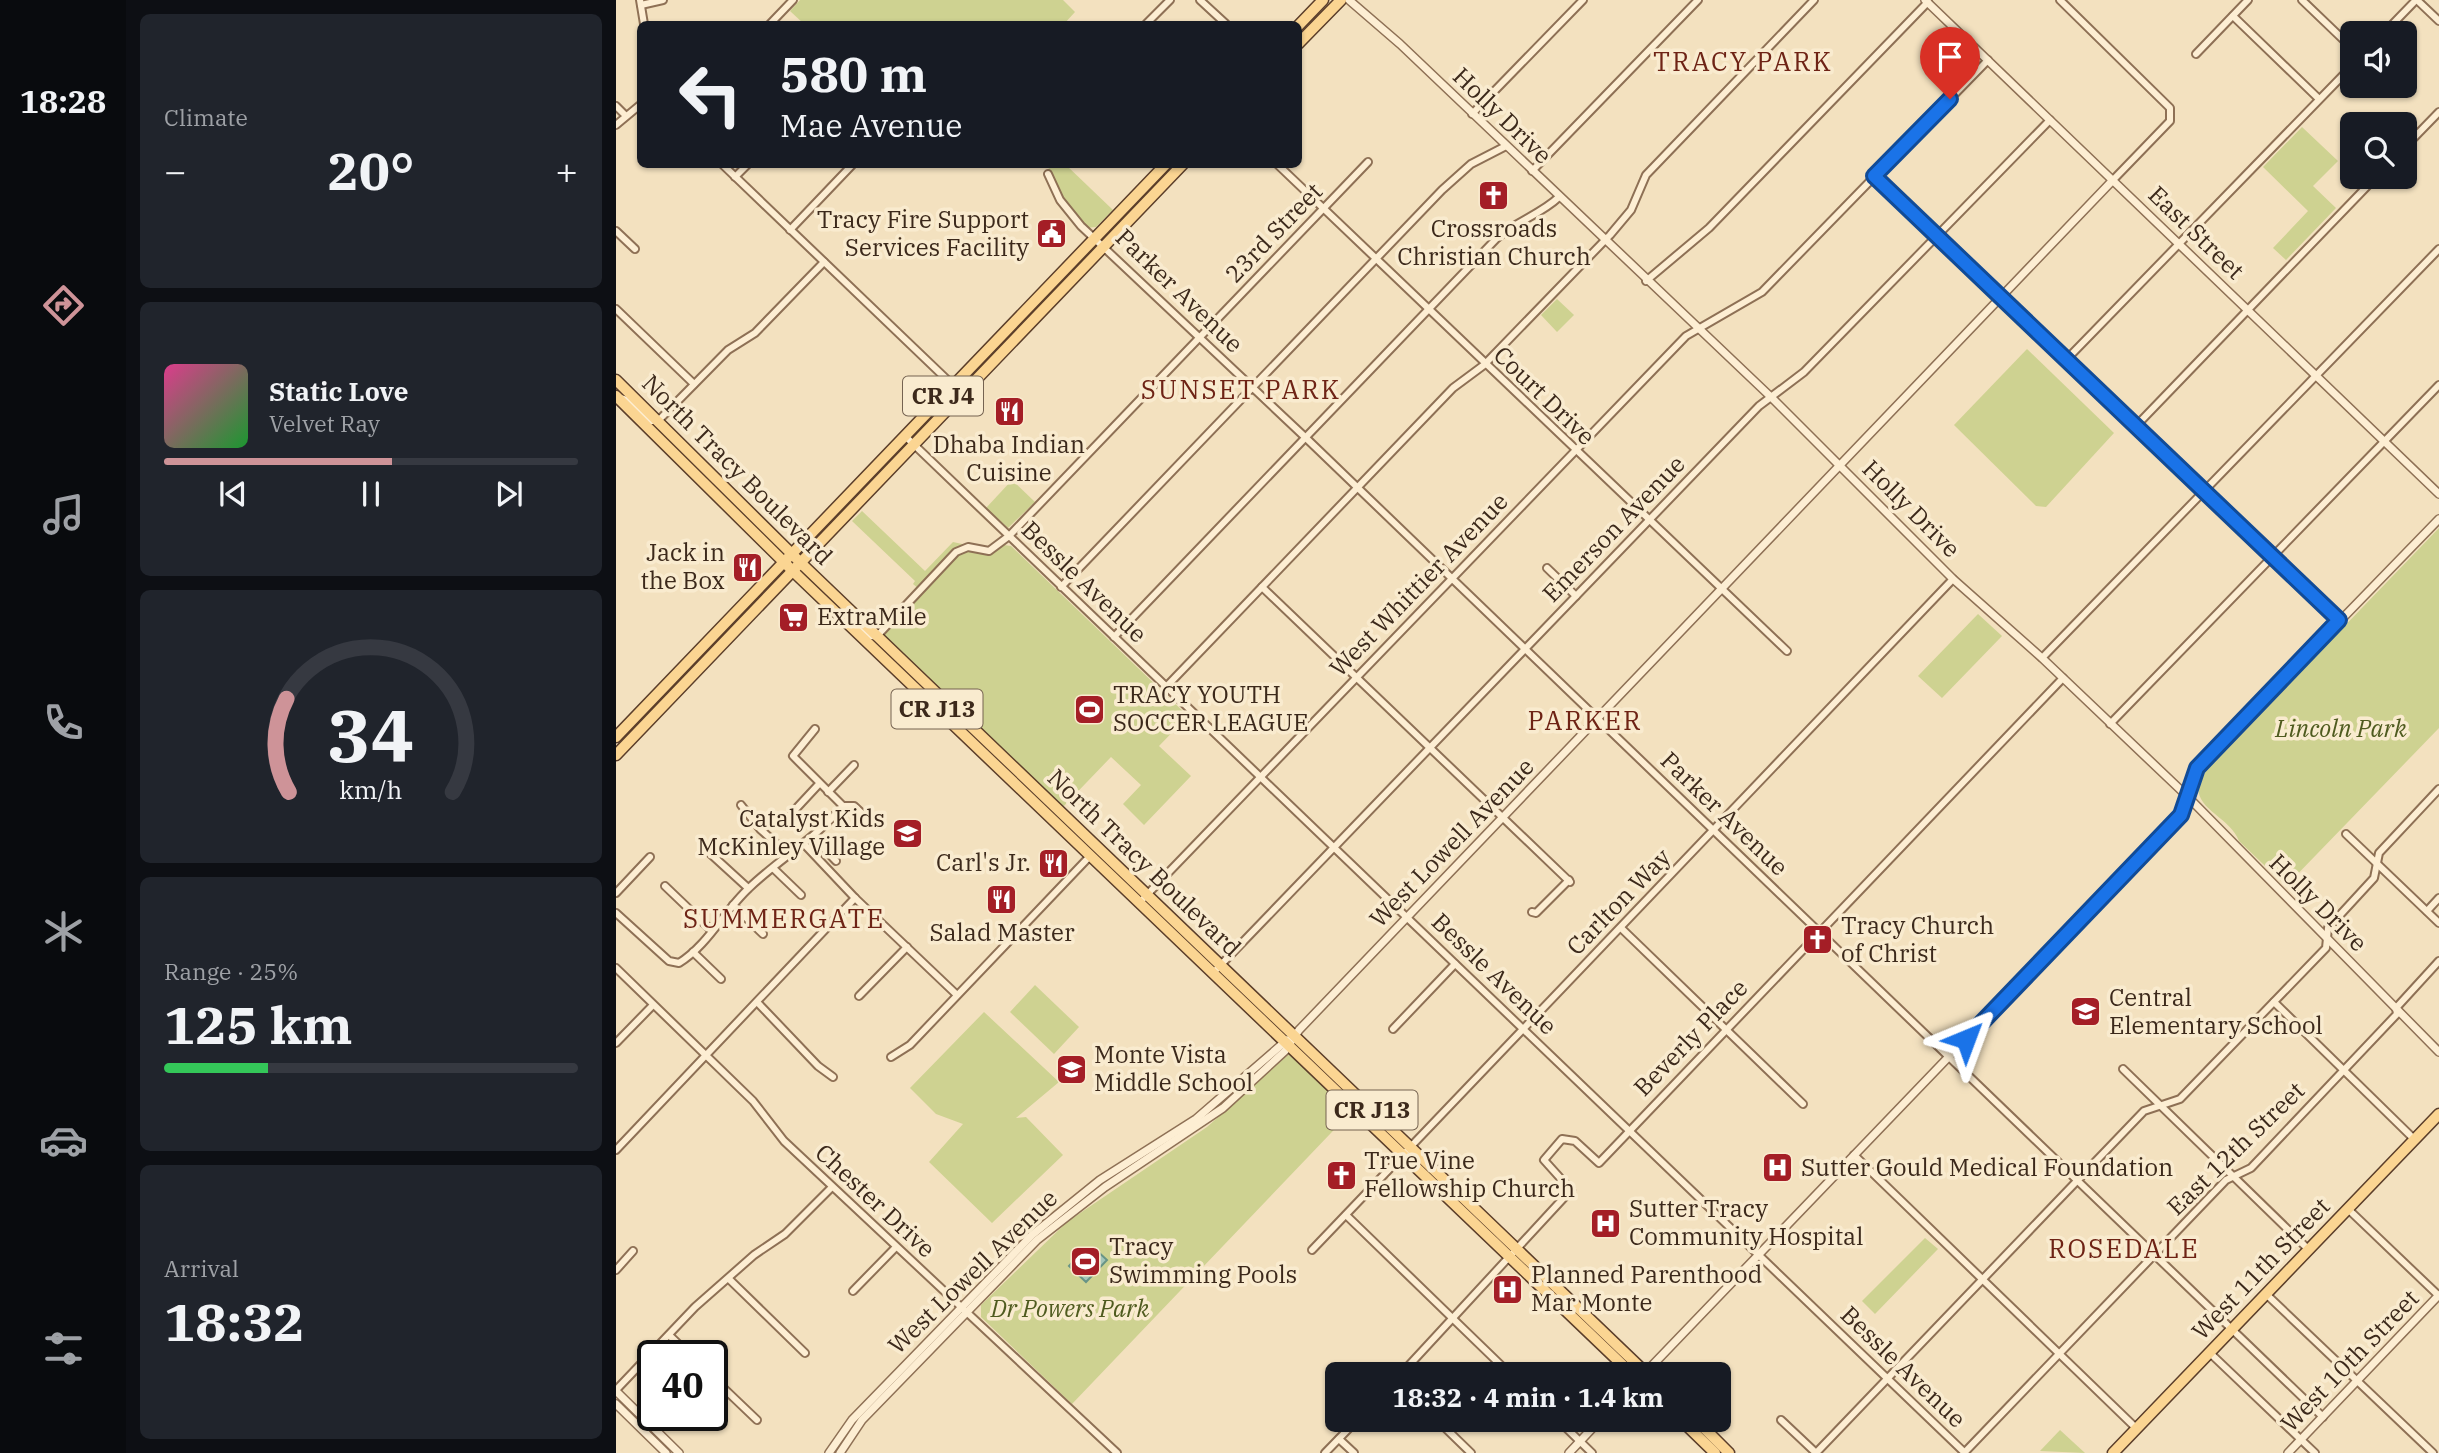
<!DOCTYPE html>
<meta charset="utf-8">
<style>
body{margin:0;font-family:"IBM Plex Serif",serif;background:#20242c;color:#f1f3f6;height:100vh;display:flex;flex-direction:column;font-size:26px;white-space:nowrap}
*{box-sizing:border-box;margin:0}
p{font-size:23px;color:#9ea1a6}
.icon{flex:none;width:38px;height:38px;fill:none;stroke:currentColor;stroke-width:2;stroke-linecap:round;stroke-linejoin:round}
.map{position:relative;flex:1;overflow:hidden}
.details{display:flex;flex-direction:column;gap:14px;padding:14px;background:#0d0f14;width:490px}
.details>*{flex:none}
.top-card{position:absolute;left:21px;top:21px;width:665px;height:147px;border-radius:10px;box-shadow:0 2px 5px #0004;background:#171b24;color:#f1f3f6;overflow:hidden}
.tools{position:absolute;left:1724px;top:21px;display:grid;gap:14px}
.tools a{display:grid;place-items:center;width:77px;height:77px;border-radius:10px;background:#171b24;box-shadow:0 2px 5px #0004;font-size:35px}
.speed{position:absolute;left:21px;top:1340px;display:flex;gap:14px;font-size:35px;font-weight:700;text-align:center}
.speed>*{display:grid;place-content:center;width:91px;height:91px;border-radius:50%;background:#171b24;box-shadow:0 2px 5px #0004;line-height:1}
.speed .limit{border:4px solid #111;border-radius:10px;background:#fff;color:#111}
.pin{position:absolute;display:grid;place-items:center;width:60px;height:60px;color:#fff;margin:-72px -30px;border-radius:50% 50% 50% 0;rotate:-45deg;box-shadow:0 0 7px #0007}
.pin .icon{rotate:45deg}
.me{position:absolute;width:77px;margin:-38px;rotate:44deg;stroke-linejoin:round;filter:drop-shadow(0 0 5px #0008)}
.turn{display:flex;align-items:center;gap:24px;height:147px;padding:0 28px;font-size:32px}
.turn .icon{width:91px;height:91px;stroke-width:2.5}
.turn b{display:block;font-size:49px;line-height:60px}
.big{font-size:52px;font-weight:700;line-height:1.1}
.details .widget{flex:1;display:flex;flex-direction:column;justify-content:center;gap:10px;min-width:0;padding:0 24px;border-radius:10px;background:#20242c}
.details .dial{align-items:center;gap:0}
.dial svg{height:182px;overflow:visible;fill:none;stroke:#363941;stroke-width:7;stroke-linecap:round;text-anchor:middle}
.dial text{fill:#f1f3f6;stroke:none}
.song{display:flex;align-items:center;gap:21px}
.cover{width:84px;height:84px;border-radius:10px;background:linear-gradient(135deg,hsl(330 70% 55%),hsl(130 70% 35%))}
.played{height:7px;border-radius:4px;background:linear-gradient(90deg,#ce9398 55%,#363941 55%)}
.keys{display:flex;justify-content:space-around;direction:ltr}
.heat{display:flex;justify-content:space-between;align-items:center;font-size:38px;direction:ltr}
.charge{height:10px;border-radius:5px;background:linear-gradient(90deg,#34c759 25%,#363941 0)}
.trip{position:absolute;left:709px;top:1362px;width:406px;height:70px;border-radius:10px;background:#171b24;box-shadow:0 2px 5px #0004;font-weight:700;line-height:70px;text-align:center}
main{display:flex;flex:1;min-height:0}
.dock{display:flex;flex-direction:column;width:126px;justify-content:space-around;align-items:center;background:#090b0e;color:#9ea1a6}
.dock .icon{width:49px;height:49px}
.dock .selected{color:#ce9398}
.dock b{font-size:32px;color:#f1f3f6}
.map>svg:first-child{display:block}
.green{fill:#ced291}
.water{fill:#a3c4b9;stroke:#689486;stroke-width:2}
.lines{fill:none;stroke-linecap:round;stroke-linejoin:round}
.minor-casing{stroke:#8e7055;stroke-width:10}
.tertiary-casing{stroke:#8e7055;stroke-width:10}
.primary-casing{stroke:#5b3e2a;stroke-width:13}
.minor{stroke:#fdeed3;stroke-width:6}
.tertiary{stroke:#fdeed3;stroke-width:7}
.primary{stroke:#fbd592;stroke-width:10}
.route-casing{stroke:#114b97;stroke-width:18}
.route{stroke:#1a73e8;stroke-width:12}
.labels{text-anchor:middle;stroke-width:7;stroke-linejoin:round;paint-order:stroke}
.shield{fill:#f9ebcf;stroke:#756351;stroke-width:2}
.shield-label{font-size:23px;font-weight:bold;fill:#3c291b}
.street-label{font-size:24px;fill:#3c291b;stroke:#f9ebcf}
.poi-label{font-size:24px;fill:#3c291b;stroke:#f9ebcf;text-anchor:start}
.park-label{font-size:24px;font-style:italic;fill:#4f5b1f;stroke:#f9ebcf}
.neighbourhood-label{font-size:26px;letter-spacing:2px;fill:#6e2315;stroke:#f9ebcf}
</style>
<main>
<nav class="dock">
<b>18:28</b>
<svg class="icon selected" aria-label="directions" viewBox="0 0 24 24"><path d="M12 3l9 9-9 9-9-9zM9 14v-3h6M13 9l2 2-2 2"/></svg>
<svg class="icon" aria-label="music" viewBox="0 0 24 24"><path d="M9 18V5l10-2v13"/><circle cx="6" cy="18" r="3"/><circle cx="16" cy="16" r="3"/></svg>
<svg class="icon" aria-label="phone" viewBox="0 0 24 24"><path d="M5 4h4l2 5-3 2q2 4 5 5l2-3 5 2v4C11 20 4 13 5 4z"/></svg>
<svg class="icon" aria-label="climate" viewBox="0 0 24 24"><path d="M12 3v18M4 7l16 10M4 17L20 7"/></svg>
<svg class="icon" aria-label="car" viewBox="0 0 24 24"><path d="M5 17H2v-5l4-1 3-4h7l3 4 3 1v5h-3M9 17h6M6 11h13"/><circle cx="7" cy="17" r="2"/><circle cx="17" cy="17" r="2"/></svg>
<svg class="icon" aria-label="filters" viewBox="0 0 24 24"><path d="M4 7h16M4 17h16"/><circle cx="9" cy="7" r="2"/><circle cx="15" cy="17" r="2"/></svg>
</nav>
<section class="details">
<div class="widget"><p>Climate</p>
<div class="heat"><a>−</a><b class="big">20°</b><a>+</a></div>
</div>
<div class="widget">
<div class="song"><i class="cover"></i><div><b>Static Love</b><p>Velvet Ray</p></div></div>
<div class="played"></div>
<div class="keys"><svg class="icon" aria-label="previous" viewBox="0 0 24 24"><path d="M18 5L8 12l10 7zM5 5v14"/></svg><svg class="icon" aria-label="pause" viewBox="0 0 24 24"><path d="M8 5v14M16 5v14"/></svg><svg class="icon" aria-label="next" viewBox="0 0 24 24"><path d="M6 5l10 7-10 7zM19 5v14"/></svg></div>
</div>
<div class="widget dial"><svg viewBox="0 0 100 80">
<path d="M14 69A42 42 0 1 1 86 69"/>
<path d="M14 69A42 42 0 0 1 13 28" stroke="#ce9398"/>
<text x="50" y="56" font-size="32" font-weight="700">34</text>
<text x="50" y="72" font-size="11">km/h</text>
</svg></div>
<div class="widget"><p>Range · 25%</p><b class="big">125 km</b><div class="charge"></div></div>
<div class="widget"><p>Arrival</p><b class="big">18:32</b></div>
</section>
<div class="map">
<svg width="1823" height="1453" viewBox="0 0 1823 1453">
<rect width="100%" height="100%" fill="#f3e1bf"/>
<g class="green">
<path d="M184 0H447L459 12 448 24H188L174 11Z"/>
<path d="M1686 127 1722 161 1697 186 1720 208 1670 260 1657 248 1692 211 1647 167Z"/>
<path d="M431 165H450L497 210 480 227 469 228 448 201Z"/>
<path d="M941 299 958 315 941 332 925 315Z"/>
<path d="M1411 349 1498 433 1430 507 1420 506 1338 425Z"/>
<path d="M396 480 419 502 392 528 370 508Z"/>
<path d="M246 511 309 571 337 542 378 551 388 545 395 546 572 716 543 746 575 776 528 825 507 804 525 785 495 757 446 808 268 637 270 632 265 627 303 589 297 584 299 581 236 521Z"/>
<path d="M1823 528V728L1670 886 1623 841C1613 814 1571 809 1585 775Z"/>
<path d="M1362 614 1386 636 1326 698 1302 676Z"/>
<path d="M419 985 463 1027 438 1054 394 1012Z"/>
<path d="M368 1012 443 1082 400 1118 410 1117 447 1155 376 1223 313 1162 347 1124 320 1114 294 1088Z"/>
<path d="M672 1055 679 1056 736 1111 456 1404 365 1317V1305L451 1222 591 1127Z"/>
<path d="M1309 1238 1322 1249 1259 1314 1246 1301Z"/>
<path d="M1444 1430 1469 1453 1424 1451Z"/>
</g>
<path class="water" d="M479 1249 491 1260 470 1282 453 1266 464 1254 478 1267 483 1261 475 1253Z"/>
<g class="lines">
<defs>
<g id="minor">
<path d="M24 0 28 24"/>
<path d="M584 0 610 24"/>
<path d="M1444 0 1554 108V121L1497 180"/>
<path d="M1686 0 1736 48"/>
<path d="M1801 0 1823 21"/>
<path d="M25 5 47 0"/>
<path d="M1617 16 1703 99"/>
<path d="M154 24 177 0"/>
<path d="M530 24 554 0"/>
<path d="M1768 33 1800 0"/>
<path d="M1580 54 1632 0"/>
<path d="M0 106 9 115"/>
<path d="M856 114 967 0"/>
<path d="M0 125 24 105"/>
<path d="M1788 148 1823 112"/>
<path d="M106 164 346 394"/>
<path d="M661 164 1171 651"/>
<path d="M916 171 1082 0"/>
<path d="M432 174 444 200 465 226 690 438 1707 1417"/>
<path d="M1258 176 1723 620"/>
<path d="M119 177 132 164"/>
<path d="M174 230 237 164"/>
<path d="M0 231 19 249"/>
<path d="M1030 281 1093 228 1312 2"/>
<path d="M0 309 78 384"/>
<path d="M1450 360 1736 66"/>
<path d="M4 398 11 400 34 421H42L112 350 139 333 208 262"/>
<path d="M1520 426 1760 177"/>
<path d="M289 436 1349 1453"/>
<path d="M931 568 960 596"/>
<path d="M445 587 826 190 855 164 890 146"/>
<path d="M646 587 954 882"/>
<path d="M231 621C243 623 248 639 261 636L340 552 352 547 373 551 393 536 752 162"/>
<path d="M498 637 880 239C900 221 924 215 943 197"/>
<path d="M1426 658 1823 249"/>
<path d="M550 687 837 388 868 365 994 235 1015 210 1030 175 1198 0"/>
<path d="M1494 724 1823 385"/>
<path d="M199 729 177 756 227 806"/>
<path d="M212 792 238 765"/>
<path d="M125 805 144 829 173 855"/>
<path d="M227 806H238L256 823"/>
<path d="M176 813 203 784"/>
<path d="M1730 834 1823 923"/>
<path d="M197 837 220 861"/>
<path d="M188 844 239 898 341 995"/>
<path d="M86 846 132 888"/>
<path d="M158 869 185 895"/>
<path d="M49 886 96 931"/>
<path d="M0 893 34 857"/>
<path d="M524 902 1070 336 1146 292 1372 60"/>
<path d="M117 905 147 934"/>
<path d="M1811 911 1823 898"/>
<path d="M916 912 920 913 953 880"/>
<path d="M0 913 53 961 63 963C92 945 108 911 133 888 163 859 199 839 227 806"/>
<path d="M1005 928 1187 1104"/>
<path d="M77 952 105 979"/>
<path d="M0 968 137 1101 168 1141 501 1453"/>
<path d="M597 973 1143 406 1188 372 1434 120"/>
<path d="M243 996 291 947"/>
<path d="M141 1002 202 1066 217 1077"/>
<path d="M1658 1002 1799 1140"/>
<path d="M777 1029 839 964"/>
<path d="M0 1043 37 1005"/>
<path d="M275 1057 294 1045 475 855"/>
<path d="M1507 1069 1693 1250"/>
<path d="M0 1150 239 898"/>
<path d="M1238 1155 1521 1429"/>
<path d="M1732 1209 1823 1296"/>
<path d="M730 1215 894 1374"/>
<path d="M696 1250 1337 579"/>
<path d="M0 1270 17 1251"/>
<path d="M113 1279 189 1353"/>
<path d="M237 1291 279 1248"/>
<path d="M1650 1294 1817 1453"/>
<path d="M53 1335 75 1356"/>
<path d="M1594 1353 1699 1453"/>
<path d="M785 1374 955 1190 928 1160 946 1139 959 1141 983 1163 1447 678"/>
<path d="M96 1377 141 1420"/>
<path d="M0 1390 79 1307 138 1255 169 1234 216 1187"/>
<path d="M820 1419 855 1453"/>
<path d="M941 1419 976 1453"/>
<path d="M1165 1420 1200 1453"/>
<path d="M723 1439 738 1453"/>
<path d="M709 1453 742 1419"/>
<path d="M1200 1453 1528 1111 1564 1099 1710 948 1712 928 1758 878 1763 853 1823 789"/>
<path d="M1348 1453 1610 1180 1635 1168 1781 1014 1780 1008 1823 961"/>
</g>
<g id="tertiary">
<path d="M733 0 784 44 1156 398 1337 579 1426 658 1571 796 1823 1052"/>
<path d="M1309 0 1823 494"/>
<path d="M1028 1374 1565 815 1581 768 1823 519"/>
<path d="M0 1391 63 1453"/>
<path d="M0 1404 50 1453"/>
<path d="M213 1453 236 1420 416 1235 484 1180 580 1119 671 1040"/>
<path d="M224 1453 246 1420 421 1240 489 1187 607 1108 669 1051 683 1030 1497 180"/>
<path d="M953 1453 985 1419"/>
<path d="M1672 1453 1823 1295"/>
</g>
<g id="primary">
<path d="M682 26 707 0"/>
<path d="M682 44 725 0"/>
<path d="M0 380 189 567 1031 1374"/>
<path d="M0 396 183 577 1016 1374"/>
<path d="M0 737 550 164"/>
<path d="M0 755 567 164"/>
<path d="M1064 1419 1099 1453"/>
<path d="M1079 1419 1113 1453"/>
<path d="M1497 1453 1823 1114"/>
</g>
</defs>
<use href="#minor" class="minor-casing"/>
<use href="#tertiary" class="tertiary-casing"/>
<use href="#primary" class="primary-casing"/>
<use href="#minor" class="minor"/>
<use href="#tertiary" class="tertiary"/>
<use href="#primary" class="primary"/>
</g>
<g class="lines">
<defs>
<path id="route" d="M1334 99 1258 176 1723 620 1581 768 1565 815 1350 1039"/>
</defs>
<use href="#route" class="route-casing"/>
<use href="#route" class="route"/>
</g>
<defs>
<symbol id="church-square" viewBox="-11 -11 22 22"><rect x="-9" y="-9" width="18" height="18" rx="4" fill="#a41e26" stroke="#f9ebcf"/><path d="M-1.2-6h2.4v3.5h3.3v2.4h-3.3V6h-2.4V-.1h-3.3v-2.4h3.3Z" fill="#fff"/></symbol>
<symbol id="civic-square" viewBox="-11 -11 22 22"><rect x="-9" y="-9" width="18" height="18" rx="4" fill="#a41e26" stroke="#f9ebcf"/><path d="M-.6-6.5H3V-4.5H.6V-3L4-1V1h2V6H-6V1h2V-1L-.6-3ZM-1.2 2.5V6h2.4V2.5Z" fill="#fff"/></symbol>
<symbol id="restaurant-square" viewBox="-11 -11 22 22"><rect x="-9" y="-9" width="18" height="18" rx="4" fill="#a41e26" stroke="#f9ebcf"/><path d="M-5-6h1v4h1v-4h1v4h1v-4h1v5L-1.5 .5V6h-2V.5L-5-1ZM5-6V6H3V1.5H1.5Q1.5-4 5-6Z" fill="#fff"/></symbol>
<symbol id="supermarket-square" viewBox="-11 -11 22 22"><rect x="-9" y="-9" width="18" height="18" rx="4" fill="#a41e26" stroke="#f9ebcf"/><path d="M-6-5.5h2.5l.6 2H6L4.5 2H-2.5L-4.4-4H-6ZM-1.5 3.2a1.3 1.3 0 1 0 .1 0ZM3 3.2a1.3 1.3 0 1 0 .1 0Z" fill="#fff"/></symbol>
<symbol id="stadium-square" viewBox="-11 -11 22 22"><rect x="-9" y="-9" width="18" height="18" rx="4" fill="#a41e26" stroke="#f9ebcf"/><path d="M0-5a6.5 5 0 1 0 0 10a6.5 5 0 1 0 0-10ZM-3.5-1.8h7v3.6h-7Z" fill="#fff"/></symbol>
<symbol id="school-square" viewBox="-11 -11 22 22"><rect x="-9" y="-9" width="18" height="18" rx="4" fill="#a41e26" stroke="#f9ebcf"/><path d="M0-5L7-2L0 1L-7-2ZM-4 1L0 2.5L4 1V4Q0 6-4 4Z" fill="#fff"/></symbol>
<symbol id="hospital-square" viewBox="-11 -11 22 22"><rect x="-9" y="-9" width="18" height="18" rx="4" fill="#a41e26" stroke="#f9ebcf"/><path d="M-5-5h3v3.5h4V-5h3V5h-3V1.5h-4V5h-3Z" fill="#fff"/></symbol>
</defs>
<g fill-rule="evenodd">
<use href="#church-square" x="860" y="178" width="35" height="35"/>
<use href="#civic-square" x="418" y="216" width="35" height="35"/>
<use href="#restaurant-square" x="376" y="394" width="35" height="35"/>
<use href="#restaurant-square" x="114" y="550" width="35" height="35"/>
<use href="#supermarket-square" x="160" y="600" width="35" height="35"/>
<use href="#stadium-square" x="456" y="692" width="35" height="35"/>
<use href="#school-square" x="274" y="816" width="35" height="35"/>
<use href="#restaurant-square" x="420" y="846" width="35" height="35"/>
<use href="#restaurant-square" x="368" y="882" width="35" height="35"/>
<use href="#church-square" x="1184" y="922" width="35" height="35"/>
<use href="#school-square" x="1452" y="994" width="35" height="35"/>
<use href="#school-square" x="438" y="1052" width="35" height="35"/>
<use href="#hospital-square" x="1144" y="1150" width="35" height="35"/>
<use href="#church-square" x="708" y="1158" width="35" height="35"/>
<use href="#hospital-square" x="972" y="1206" width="35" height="35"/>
<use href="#stadium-square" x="452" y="1244" width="35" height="35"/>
<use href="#hospital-square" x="874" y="1272" width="35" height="35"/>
</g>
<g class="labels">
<g class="shield">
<rect x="287" y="376.5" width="80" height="39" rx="5"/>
<rect x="275.5" y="689.5" width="91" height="39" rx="5"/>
<rect x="710.5" y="1090.5" width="91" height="39" rx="5"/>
</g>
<g class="shield-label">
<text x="327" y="404">CR J4</text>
<text x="321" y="717">CR J13</text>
<text x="756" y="1118">CR J13</text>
</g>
<g class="street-label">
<text transform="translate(886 116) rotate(44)" y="8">Holly Drive</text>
<text transform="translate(658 233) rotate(-46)" y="8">23rd Street</text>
<text transform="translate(1580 233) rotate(44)" y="8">East Street</text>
<text transform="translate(563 291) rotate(44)" y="8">Parker Avenue</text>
<text transform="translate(928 396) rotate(44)" y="8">Court Drive</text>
<text transform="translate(121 470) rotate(45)" y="8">North Tracy Boulevard</text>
<text transform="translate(1295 509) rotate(45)" y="8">Holly Drive</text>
<text transform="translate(998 529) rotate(-46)" y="8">Emerson Avenue</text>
<text transform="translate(468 582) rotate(44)" y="8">Bessle Avenue</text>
<text transform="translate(803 585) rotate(-46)" y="8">West Whittier Avenue</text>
<text transform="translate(1108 814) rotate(44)" y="8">Parker Avenue</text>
<text transform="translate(836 843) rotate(-46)" y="8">West Lowell Avenue</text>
<text transform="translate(528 863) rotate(44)" y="8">North Tracy Boulevard</text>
<text transform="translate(1003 902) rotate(-46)" y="8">Carlton Way</text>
<text transform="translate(1702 903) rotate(45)" y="8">Holly Drive</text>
<text transform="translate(878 974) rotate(44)" y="8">Bessle Avenue</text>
<text transform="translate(1075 1038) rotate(-46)" y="8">Beverly Place</text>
<text transform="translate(1620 1149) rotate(-44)" y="8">East 12th Street</text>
<text transform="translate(259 1201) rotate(43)" y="8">Chester Drive</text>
<text transform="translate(1645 1269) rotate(-46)" y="8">West 11th Street</text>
<text transform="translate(357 1272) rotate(-44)" y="8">West Lowell Avenue</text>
<text transform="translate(1734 1361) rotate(-46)" y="8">West 10th Street</text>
<text transform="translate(1287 1367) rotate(44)" y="8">Bessle Avenue</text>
</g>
<g class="poi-label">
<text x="413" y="228" text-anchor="end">Tracy Fire Support<tspan x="413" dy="28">Services Facility</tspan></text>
<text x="878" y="237" text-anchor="middle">Crossroads<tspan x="878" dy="28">Christian Church</tspan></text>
<text x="393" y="453" text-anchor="middle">Dhaba Indian<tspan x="393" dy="28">Cuisine</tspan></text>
<text x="109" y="561" text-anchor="end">Jack in<tspan x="109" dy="28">the Box</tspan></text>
<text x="201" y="625">ExtraMile</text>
<text x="497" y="703">TRACY YOUTH<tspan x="497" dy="28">SOCCER LEAGUE</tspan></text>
<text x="269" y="827" text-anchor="end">Catalyst Kids<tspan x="269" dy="28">McKinley Village</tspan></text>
<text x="415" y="871" text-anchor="end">Carl's Jr.</text>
<text x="1225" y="934">Tracy Church<tspan x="1225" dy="28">of Christ</tspan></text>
<text x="386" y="941" text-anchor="middle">Salad Master</text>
<text x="1493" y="1006">Central<tspan x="1493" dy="28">Elementary School</tspan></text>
<text x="478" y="1063">Monte Vista<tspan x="478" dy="28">Middle School</tspan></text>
<text x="748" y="1169">True Vine<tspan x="748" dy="28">Fellowship Church</tspan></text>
<text x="1185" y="1176">Sutter Gould Medical Foundation</text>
<text x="1013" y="1217">Sutter Tracy<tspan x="1013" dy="28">Community Hospital</tspan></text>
<text x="493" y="1255">Tracy<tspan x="493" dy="28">Swimming Pools</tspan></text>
<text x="915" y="1283">Planned Parenthood<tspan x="915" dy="28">Mar Monte</tspan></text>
</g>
<g class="park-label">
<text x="1725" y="737">Lincoln Park</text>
<text x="454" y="1317">Dr Powers Park</text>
</g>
<g class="neighbourhood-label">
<text x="1127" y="71">TRACY PARK</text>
<text x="625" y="399">SUNSET PARK</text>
<text x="969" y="730">PARKER</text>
<text x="168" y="928">SUMMERGATE</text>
<text x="1508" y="1258">ROSEDALE</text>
</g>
</g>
</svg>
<div class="tools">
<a><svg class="icon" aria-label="sound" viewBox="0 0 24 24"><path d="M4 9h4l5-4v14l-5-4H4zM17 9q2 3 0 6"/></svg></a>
<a><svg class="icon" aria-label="search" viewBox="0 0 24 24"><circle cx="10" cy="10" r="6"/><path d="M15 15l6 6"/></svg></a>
</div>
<div class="speed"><div class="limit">40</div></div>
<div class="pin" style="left:1334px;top:99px;background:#d93025"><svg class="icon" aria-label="arrive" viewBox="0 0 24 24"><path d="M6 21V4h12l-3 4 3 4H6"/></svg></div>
<svg class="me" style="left:1350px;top:1039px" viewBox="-20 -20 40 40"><path d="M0-17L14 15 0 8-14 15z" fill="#1a73e8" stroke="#fff" stroke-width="4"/></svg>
<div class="trip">18:32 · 4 min · 1.4 km</div>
<div class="top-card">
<div class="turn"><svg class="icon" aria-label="left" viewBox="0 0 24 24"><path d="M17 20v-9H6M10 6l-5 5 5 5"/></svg><div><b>580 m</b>Mae Avenue</div></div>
</div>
</div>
</main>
